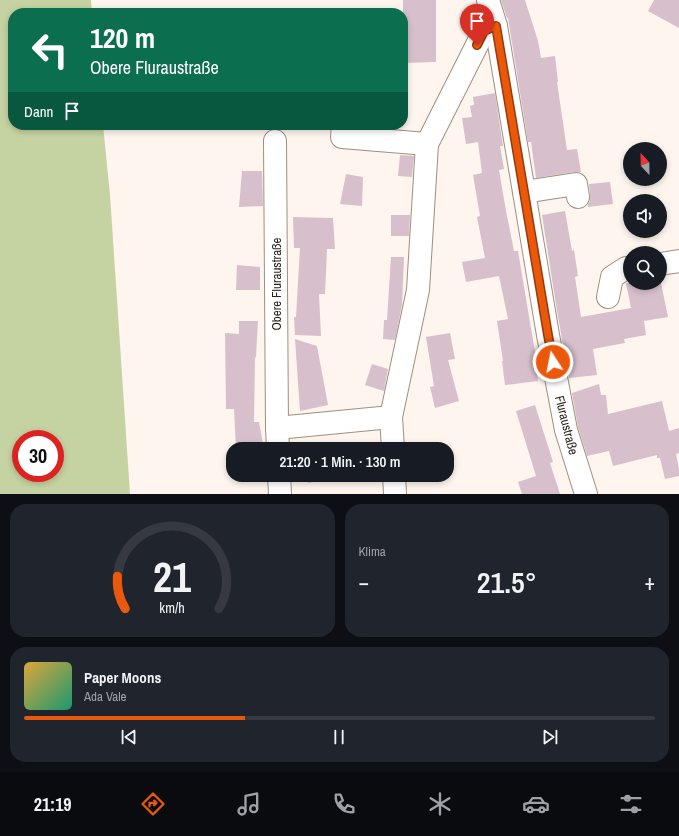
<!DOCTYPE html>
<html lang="de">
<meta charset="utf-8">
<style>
body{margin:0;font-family:"Archivo Narrow",sans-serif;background:#20242c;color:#f1f3f6;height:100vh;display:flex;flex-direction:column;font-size:15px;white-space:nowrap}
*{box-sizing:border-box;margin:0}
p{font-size:13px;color:#9ea1a6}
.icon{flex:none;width:22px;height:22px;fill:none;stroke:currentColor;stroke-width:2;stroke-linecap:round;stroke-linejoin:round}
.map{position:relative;height:494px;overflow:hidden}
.drawer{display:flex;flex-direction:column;gap:10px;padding:10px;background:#0d0f14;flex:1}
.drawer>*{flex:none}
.hud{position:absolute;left:8px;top:8px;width:400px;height:122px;border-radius:16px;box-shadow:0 2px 6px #0003;background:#0b6e4f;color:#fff;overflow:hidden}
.needle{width:26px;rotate:338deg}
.buttons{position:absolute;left:623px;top:142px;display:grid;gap:8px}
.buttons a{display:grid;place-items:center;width:44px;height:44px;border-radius:50%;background:#171b24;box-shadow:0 2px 6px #0003;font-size:20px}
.speed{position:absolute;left:12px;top:430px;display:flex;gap:8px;font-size:20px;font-weight:700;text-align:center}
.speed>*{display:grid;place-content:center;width:52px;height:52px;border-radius:50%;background:#171b24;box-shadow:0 2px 6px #0003;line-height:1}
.speed .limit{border:6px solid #d22;background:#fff;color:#111}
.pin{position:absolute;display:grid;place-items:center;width:34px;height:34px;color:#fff;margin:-41px -17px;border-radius:50% 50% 50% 0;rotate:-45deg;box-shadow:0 0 4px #0007}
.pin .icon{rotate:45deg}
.me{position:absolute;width:44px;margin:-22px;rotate:349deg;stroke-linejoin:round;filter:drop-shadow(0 0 3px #0008)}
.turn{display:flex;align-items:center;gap:14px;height:84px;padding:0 16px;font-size:18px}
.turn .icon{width:52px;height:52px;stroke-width:2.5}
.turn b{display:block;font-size:28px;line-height:34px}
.then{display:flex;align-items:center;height:38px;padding:0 16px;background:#0003;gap:8px;font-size:15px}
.big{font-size:30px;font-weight:600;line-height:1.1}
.drawer .tile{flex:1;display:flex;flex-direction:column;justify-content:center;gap:6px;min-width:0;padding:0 14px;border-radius:16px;background:#20242c}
.drawer .dial{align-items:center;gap:0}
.dial svg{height:104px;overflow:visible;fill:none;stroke:#363941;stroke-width:7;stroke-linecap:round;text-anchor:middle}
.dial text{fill:#f1f3f6;stroke:none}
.song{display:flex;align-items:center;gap:12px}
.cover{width:48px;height:48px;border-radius:6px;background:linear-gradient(135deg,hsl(40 70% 55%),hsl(160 70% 35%))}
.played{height:4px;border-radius:2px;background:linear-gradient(90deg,#ea580c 35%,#363941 35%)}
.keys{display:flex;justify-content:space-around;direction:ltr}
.heat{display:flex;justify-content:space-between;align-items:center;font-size:22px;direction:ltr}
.drawer .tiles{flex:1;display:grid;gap:10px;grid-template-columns:1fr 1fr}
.tile:last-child{grid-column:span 2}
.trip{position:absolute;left:226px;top:442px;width:228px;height:40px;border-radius:16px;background:#171b24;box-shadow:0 2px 6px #0003;font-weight:600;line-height:40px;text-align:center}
.dock{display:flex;height:64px;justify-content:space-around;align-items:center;background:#090b0e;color:#9ea1a6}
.dock .icon{width:28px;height:28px}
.dock .current{color:#ea580c}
.dock b{font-size:18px;color:#f1f3f6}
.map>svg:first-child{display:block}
.green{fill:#c5d2a1;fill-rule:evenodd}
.building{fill:#d7c0cc}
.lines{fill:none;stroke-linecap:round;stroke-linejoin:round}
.minor-casing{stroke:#9f8f7f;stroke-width:24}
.minor{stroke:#fff;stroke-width:22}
.route-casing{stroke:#983908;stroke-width:10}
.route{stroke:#ea580c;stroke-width:7}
.labels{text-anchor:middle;stroke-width:3;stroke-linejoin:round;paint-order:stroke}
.street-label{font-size:13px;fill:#29231c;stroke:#fff}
</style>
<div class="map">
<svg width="679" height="494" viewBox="0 0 679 494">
<rect width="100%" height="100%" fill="#fdf5ee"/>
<path class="green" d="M0 0H91L92 13H13V125H103L110 195 130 494H0ZM21 439H55V473H21Z"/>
<g class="building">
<path d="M403 0H436V62L403 63Z"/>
<path d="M501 0H525L538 41 541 58 555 56 558 82H557L567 150 577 149 581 172H574L536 178 531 142H528L508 18H507Z"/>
<path d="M654 0H679V28L648 11Z"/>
<path d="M495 93 503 146H500L504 169 499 170 506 211 514 251H518L535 352 538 381 505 385 502 361H503L497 321 508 319 499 276 466 282 462 262 485 258 477 217 480 216 473 175 482 173 478 142 466 144 462 118 472 117 470 106 474 105 473 97Z"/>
<path d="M400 155 414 156 412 177 398 176Z"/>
<path d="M242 171H262L263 206 239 207Z"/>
<path d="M346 174 363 177 362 206 340 204Z"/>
<path d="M610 182 613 204 588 207V204L590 201V195L589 184Z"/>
<path d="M565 211 572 251 574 250 578 276 575 277 581 317 631 308 626 283H661L668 317 644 321 646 335 624 339 625 343 593 349 597 375 569 378 557 311 542 215Z"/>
<path d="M391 215H410L409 236H391Z"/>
<path d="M293 217 333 218 335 249H327L325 294H319L321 336 295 335 294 317H296L300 248H294Z"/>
<path d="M391 257H404L402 305 395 340 383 339 384 320H387Z"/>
<path d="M237 265 260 267V290H236Z"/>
<path d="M239 321H258L256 357 255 358 254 422H259L264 449H236L234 409H226L225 333 239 334Z"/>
<path d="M450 333 455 359 448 360 459 401 435 408 430 387 434 386 426 337Z"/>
<path d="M295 339 317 346 328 405 300 411Z"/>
<path d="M372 364 388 369 384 391 365 385Z"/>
<path d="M599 384 601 395H606L608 414 662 401 669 431 679 428V453L676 454 679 469V476L665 479 660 458H657V455L613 466 609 451 587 456 578 427 572 393Z"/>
<path d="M535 405 553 462 550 463 560 494H522L518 482 536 476 516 411Z"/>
<path d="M329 442 330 449H301V448Z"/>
<path d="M307 475H335L336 478 308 483Z"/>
</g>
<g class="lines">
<defs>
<g id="minor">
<path d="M488 0 496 26 524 192 548 335 566 430 586 494"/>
<path d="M343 125 342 137 427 144"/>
<path d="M275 141 277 428 278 449"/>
<path d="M524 192 576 184 578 197"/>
<path d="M660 264 679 261"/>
<path d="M608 297 612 277 626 268H630"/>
<path d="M277 428 391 417"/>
<path d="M393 449 391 417 418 290 427 144 484 31 496 26"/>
<path d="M279 475 280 494"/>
<path d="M394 475 395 494"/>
</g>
</defs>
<use href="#minor" class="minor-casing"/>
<use href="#minor" class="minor"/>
</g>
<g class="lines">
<defs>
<path id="route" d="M477 45 484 31 496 26 524 192 548 335 553 362"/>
</defs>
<use href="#route" class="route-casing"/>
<use href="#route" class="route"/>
</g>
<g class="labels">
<g class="street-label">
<text transform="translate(276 284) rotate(-90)" y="5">Obere Fluraustraße</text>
<text transform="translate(567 425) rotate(76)" y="5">Fluraustraße</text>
</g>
</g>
</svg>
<div class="buttons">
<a><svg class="needle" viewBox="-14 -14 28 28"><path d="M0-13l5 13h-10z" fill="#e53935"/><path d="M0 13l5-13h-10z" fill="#9ea1a6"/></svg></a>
<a><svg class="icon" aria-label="sound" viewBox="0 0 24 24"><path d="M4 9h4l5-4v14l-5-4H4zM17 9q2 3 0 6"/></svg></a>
<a><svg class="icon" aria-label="search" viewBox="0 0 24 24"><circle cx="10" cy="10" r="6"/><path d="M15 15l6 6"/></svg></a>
</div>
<div class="speed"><div class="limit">30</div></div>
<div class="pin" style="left:477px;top:45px;background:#d93025"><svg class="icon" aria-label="arrive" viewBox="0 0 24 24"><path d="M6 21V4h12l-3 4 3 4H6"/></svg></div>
<svg class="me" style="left:553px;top:362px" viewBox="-20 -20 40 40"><circle r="17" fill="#ea580c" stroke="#fff" stroke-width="3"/><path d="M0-11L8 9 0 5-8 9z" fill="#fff"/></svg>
<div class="trip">21:20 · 1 Min. · 130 m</div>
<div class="hud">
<div class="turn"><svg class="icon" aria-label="left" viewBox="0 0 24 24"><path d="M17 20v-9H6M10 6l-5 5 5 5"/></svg><div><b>120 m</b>Obere Fluraustraße</div></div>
<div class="then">Dann<svg class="icon" aria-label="arrive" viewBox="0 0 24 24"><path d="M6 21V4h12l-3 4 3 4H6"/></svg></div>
</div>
</div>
<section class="drawer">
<div class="tiles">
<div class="tile dial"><svg viewBox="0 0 100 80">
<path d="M14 69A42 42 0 1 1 86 69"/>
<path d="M14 69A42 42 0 0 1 8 44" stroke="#ea580c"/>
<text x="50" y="56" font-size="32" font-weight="700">21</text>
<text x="50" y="72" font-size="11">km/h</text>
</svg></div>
<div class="tile"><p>Klima</p>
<div class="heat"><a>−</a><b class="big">21.5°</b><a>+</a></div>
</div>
<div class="tile">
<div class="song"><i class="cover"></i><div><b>Paper Moons</b><p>Ada Vale</p></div></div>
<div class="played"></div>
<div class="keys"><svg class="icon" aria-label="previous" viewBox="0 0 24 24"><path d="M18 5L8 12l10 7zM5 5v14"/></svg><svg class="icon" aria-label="pause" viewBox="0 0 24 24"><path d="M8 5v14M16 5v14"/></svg><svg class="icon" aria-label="next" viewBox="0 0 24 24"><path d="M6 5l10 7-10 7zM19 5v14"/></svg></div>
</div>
</div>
</section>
<nav class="dock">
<b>21:19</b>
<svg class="icon current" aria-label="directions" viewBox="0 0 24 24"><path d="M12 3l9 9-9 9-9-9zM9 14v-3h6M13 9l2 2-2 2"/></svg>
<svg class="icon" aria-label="music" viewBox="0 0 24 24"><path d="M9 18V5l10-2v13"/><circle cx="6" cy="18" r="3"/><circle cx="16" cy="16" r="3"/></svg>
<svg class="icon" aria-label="phone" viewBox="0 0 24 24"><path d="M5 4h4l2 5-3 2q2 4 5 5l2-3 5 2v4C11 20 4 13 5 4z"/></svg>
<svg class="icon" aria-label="climate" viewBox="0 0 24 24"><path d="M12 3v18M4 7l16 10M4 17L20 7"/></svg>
<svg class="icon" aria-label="car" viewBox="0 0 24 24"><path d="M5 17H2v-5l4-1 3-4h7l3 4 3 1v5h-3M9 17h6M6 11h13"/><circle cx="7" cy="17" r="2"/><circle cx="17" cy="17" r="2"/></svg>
<svg class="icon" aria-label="filters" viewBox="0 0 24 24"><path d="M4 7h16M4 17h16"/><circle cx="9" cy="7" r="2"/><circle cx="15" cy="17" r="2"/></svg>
</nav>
